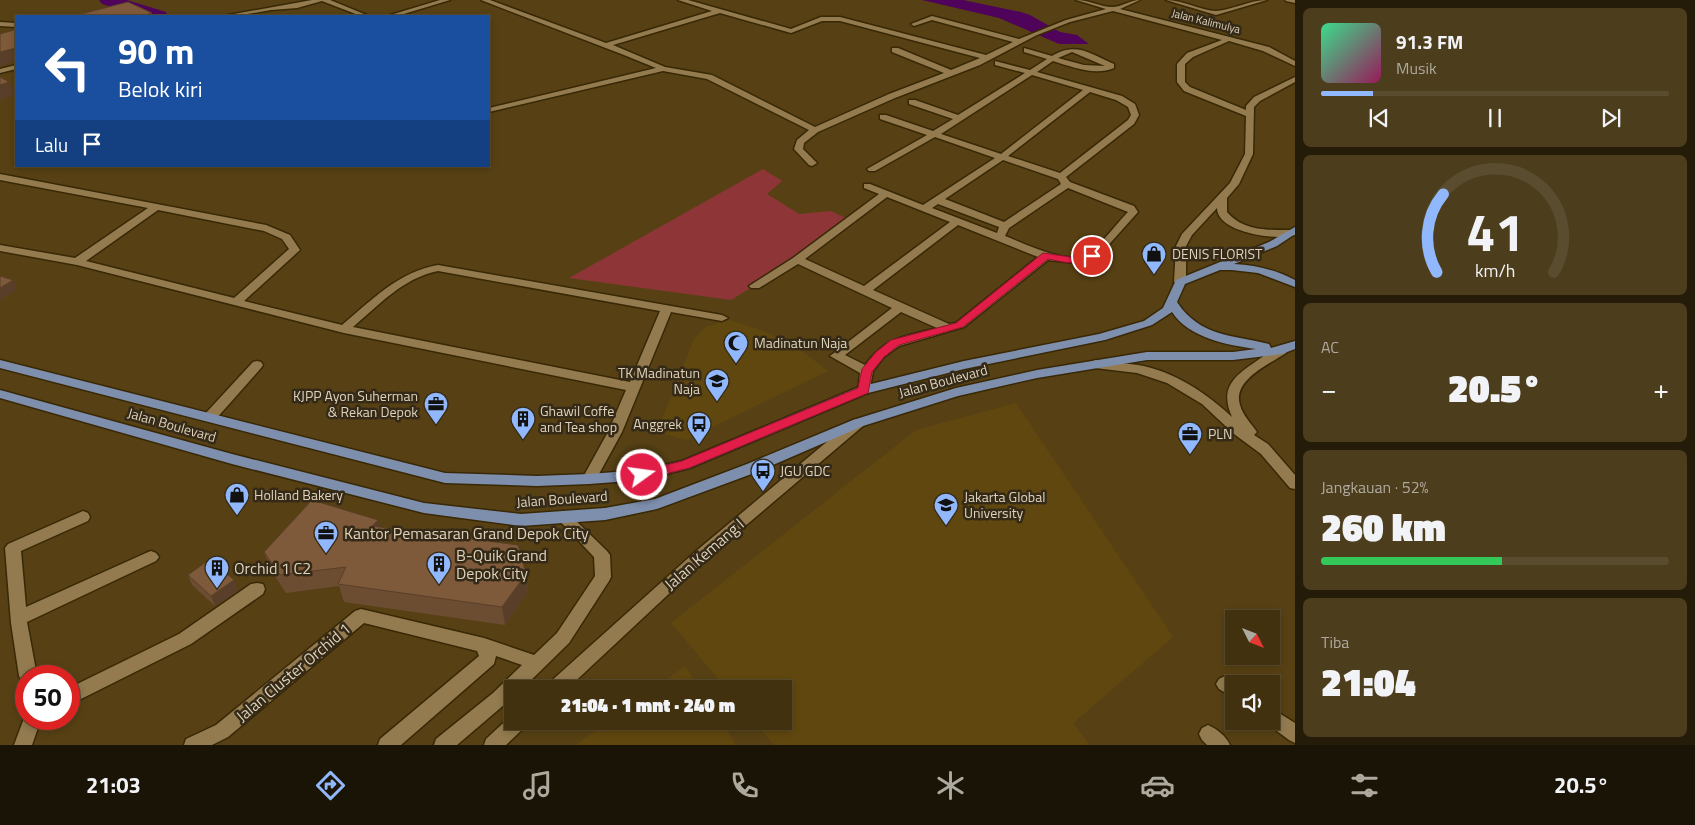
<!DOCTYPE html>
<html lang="id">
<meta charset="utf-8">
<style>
body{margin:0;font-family:"Titillium Web",sans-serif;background:#4c3d1d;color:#f1f3f6;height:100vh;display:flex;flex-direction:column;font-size:19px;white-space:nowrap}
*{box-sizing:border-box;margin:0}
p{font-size:16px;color:#aea99e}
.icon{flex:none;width:28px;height:28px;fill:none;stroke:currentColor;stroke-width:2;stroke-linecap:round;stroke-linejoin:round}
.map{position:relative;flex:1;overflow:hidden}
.drawer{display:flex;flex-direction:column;gap:8px;padding:8px;background:#241b08;width:400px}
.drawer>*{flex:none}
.hud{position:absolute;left:15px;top:15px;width:475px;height:152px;border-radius:0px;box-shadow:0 2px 8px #0003,0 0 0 1px #5a4c2f;background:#1a4fa0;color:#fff;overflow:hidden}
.needle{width:32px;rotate:132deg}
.controls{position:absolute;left:1225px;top:610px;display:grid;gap:10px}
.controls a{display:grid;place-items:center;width:55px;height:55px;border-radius:0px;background:#41310f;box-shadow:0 2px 8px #0003,0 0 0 1px #5a4c2f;font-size:25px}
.speed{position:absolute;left:15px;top:665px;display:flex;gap:10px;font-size:25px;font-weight:700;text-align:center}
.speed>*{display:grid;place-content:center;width:65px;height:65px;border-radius:50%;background:#41310f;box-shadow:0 2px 8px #0003,0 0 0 1px #5a4c2f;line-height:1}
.speed .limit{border:8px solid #d22;background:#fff;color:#111}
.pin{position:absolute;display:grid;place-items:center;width:42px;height:42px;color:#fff;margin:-21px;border:2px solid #fff;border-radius:50%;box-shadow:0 1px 5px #0007}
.me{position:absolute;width:55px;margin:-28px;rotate:76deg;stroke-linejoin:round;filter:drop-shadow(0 0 4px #0008)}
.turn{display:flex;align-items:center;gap:18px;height:105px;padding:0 20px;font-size:22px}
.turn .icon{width:65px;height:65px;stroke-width:2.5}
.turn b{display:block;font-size:35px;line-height:42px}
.then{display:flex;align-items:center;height:48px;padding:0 20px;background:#0003;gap:10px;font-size:19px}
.big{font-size:38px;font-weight:800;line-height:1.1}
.drawer .widget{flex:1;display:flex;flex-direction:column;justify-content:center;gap:8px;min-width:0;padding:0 18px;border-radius:8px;background:#4c3d1d}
.drawer .dial{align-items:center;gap:0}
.dial svg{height:130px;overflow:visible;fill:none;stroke:#5a4c2f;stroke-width:7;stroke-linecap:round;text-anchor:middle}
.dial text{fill:#f1f3f6;stroke:none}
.song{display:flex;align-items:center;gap:15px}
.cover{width:60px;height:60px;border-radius:8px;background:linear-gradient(135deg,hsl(150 70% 55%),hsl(330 70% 35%))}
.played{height:5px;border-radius:2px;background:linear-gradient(90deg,#91b8fd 15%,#5a4c2f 15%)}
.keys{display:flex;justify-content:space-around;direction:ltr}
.heat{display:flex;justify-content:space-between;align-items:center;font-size:28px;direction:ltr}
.charge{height:8px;border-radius:4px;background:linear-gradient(90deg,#34c759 52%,#5a4c2f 0)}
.trip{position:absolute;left:504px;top:680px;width:288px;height:50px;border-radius:0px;background:#41310f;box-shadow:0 2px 8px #0003,0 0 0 1px #5a4c2f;font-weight:800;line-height:50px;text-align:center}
.tabs{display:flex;height:80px;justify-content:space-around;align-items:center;background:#1a1406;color:#aea99e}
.tabs .icon{width:35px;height:35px}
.tabs .active{color:#91b8fd}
.tabs b{font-size:22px;color:#f1f3f6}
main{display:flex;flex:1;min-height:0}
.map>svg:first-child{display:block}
.built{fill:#60470f}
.green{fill:#8e3537}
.water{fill:#4f035a}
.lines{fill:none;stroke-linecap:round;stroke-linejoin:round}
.river{fill:#4f035a;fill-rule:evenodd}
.minor-casing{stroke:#382806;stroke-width:3}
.major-casing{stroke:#382806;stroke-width:3}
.minor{fill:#937b4f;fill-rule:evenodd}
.major{fill:#7e8fae;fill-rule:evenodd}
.wall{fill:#6d4d32}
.shaded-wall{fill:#593f29}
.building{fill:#7f5a3a;stroke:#593f29}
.route{fill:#e11d48;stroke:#92132f}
.labels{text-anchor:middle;stroke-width:5;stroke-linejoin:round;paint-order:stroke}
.far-street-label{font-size:11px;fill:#ded2bb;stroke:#342a17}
.poi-label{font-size:14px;fill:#ded2bb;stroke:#342a17;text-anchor:start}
.street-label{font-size:14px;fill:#ded2bb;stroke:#342a17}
.near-poi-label{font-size:16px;fill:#ded2bb;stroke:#342a17;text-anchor:start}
.near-street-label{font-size:16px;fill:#ded2bb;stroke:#342a17}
</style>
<main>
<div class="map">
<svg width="1295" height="745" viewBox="0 0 1295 745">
<rect width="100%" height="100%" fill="#574114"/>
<g class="built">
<path d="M730 320 766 332 803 352 828 371 686 440 657 432 694 339 705 327Z"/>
<path d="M1016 403 1173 637 1073 723 1090 745H774L754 721H782V689H727L671 623 916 430Z"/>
<path d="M685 666 700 689H654Z"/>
<path d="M609 721H721L736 745H575Z"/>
</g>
<path class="green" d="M763 169 782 181 767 194 799 214 831 211 856 223 731 300 569 278Z"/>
<path class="water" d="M922 0H963L1021 12 1030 15 1060 32 1077 35 1089 44H1059L999 18Z"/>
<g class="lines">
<path class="river" d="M99 0H127L166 12 168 16H141L102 4Z"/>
<defs>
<g id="minor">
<path d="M312 0H330L369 16H361L322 1 297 8 271 10 236 16H223Z"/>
<path d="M440 0H450L397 16H387Z"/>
<path d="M481 0H490L606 43 712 11 678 0H688L791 29 821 17H840L986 55 1013 42 932 20 914 26 911 24 932 16 1019 39 1066 20 1106 9 1076 0C1089 0 1101 7 1112 7 1122 7 1130 0 1140 0L1120 9 1269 47 1295 61V66L1263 51 1229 41 1193 57 1185 64V82L1190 87 1246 110V106L1254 97 1295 77V82L1260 101 1254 107 1253 154 1239 184 1227 198V212C1243 231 1267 230 1291 230L1295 231V235C1278 241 1217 233 1217 208L1192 235 1186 246V282L1180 285 1174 282 1176 246 1182 234 1230 183 1245 154 1246 116 1184 91 1177 82V64L1187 53 1222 40 1113 11 1070 22 1037 35 980 65 895 98 818 132 804 143 803 149 817 163 812 166 809 165 794 149 797 140 809 130 707 79 663 71 489 112V108L656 68 624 55ZM720 13 791 33 822 21H840L980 58 951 70 898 48H892V52L944 73 889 94 815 127 712 75 665 67 613 45Z"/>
<path d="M1166 0C1183 0 1202 11 1216 11 1233 10 1249 0 1267 0L1216 15Z"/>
<path d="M1285 0H1295V3L1286 1Z"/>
<path d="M0 22 16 23V27L0 26Z"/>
<path d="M1024 48 1052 56C1076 41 1091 54 1114 64V68C1095 76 1072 67 1053 61L1037 72 1122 96 1135 104 1139 115 1134 124 1066 177 1070 182 1134 206 1138 212 1096 259 1075 263 1048 260 964 327 899 346 884 357 873 371 869 393H859L858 390 860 373 830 356 892 308 798 264 759 288H751L749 286 793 258 879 194 864 188V184H870L923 205 995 158 935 137 875 171H869L867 169 927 135 880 119V115H886L933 131 953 119 909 104V100H915L958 115 1025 73 995 65V61L1030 70 1047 59 1024 52ZM1072 52 1105 66 1084 65 1058 58ZM1032 75 1083 90 1001 154 941 134ZM1090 92 1116 100 1128 107 1131 115 1128 120 1060 173 1008 156ZM1003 160 1058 179 1061 184 1004 222 945 199ZM1068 188 1128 212C1118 222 1098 248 1088 255 1071 266 1023 243 1005 236L1009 228ZM887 197 950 222 864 286 805 259ZM938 204 999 227 997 233 932 208ZM958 225 1038 257 956 323 949 324 873 290ZM901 312 937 328C904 337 887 336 865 365L845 355Z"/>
<path d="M16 65V69L0 73V69Z"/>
<path d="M0 174 266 225 290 235 300 250 244 301 342 325C372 300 398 272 438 265L722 315 728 318 722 321 671 312 622 432 594 483H584L582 479 608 432 626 390 344 333 77 265 0 251V245L75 258 148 208 0 180ZM158 210 264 231 282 239 289 249 234 298 86 261ZM438 271 660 311 630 382 353 327C379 305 403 278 438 271Z"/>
<path d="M1282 346 1286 347 1288 350 1286 353C1270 364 1232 380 1240 405 1243 416 1251 423 1257 432L1254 435 1268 444 1295 475V489L1290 488 1261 454 1234 434 1202 404 1167 383 1137 373 1095 368 1089 364 1095 360C1109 362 1124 363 1138 365 1174 371 1206 393 1232 417 1219 388 1234 376 1258 360 1266 355 1273 348 1282 346Z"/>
<path d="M257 361 261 362 263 365 261 368 215 420H205L203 417 205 414 253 362Z"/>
<path d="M858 419 863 420 865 423 863 426 705 560 567 689H546L549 683 695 552 853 420Z"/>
<path d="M83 511 88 513 90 517 88 521 21 551 26 607 146 553 151 551 156 553 159 557 156 561 27 622 37 676H26V683L22 681 19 676 11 623 5 548 8 544Z"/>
<path d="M563 511 568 513 607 551 610 555 611 577 609 581 569 643 522 689H512V698L457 745H434L436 739 493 693 522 665 496 656 494 664 401 745H378L380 739 479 656 477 651 364 623 228 737 212 745H184L186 739 216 725 355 611 361 609 484 638 534 655 557 633 595 576 594 557 556 517 558 513Z"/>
<path d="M257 583 263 584 265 589 263 594 191 644 69 705V688L179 634 251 584Z"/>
<path d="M1225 676 1239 684H1234V698L1219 689 1216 684 1219 679Z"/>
<path d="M1271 708 1295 723V743L1289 740 1265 722 1271 721Z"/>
<path d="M26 713V719H41L32 745H14Z"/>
<path d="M512 715V721H528L525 727 506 745H484L486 739Z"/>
<path d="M1208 725C1217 729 1226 736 1230 745H1207L1202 740 1199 734 1202 728Z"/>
</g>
<path id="major" d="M1295 227V234L1277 246 1234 264C1256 265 1276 270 1295 280V287L1258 273 1232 270H1220L1185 284 1177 302C1200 337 1233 335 1269 344L1271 348 1295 341V349L1282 354 1233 360H1147L1037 378 958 396 863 426 757 472 657 509 605 520 521 526 424 513 232 464 0 398V390L232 454 424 503 521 514 605 508 655 499 747 464 853 420 956 388 1037 370 1147 352H1233L1256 349C1227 345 1189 338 1172 312L1152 325 1105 340 964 369 868 393 690 468 642 480 589 484 537 486 445 483 0 368V360L445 473 537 476 589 474 642 470 682 461 859 387 964 361 1099 334 1144 321 1163 308 1176 280 1269 242Z"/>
</defs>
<use href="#minor" class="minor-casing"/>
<use href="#major" class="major-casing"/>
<use href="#minor" class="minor"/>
<use href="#major" class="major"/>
</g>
<g class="wall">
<path d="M264 552 526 574 528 591 505 625 344 602 339 586 286 593 271 570Z"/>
<path d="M188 575 238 591 215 606 192 585Z"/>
</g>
<g class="shaded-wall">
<path d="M152 13 153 16H142Z"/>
<path d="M16 48V61L0 66V52Z"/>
<path d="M9 82 15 95 0 100V85Z"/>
<path d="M13 280 18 289 0 300V288Z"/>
<path d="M378 520 382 538 372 526Z"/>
<path d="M526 574 528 591 505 625 502 607Z"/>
<path d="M234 580 238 591 215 606 211 596Z"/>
</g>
<g class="building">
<path d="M128 2 152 13 142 16H73Z"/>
<path d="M14 30 16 32V48L0 52V34Z"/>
<path d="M0 77 9 82 0 85Z"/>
<path d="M0 276 13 280 0 288Z"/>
<path d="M312 500 378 520 372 526 518 545 526 574 502 607 338 584 346 567 280 575 264 552Z"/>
<path d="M210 559 234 580 211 596 188 575Z"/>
</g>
<path class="route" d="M1043 253 1071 257H1084L1092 254 1097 256C1085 268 1063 262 1048 259L963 327 899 345 884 357 872 372 868 393 689 468 642 480 638 479 636 475 638 472 682 461 858 388 862 369 876 352 891 340 956 323Z"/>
<defs>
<symbol id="shop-pin" viewBox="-11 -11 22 30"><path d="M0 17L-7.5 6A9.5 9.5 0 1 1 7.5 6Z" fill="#91b8fd" stroke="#342a17"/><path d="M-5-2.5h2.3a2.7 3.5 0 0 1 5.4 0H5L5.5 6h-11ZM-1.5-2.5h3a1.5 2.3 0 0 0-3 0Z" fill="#111"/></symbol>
<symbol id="mosque-pin" viewBox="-11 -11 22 30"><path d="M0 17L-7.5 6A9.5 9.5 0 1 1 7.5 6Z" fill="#91b8fd" stroke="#342a17"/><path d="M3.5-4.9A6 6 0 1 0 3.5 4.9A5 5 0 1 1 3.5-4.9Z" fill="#111"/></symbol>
<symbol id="school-pin" viewBox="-11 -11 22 30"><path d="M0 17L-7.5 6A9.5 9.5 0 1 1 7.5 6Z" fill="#91b8fd" stroke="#342a17"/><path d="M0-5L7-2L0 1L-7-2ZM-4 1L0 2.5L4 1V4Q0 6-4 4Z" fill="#111"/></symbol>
<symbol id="office-pin" viewBox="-11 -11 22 30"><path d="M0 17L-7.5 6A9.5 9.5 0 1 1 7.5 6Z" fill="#91b8fd" stroke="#342a17"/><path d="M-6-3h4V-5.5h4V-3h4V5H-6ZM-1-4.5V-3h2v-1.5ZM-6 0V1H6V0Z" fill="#111"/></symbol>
<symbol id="building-pin" viewBox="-11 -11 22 30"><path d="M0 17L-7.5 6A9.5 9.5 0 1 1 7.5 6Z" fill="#91b8fd" stroke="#342a17"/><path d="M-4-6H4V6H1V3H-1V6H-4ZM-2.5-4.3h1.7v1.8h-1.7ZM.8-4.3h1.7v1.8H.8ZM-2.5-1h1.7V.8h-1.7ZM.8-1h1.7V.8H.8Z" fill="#111"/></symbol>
<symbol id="bus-pin" viewBox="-11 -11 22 30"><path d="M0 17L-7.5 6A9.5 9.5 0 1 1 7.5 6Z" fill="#91b8fd" stroke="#342a17"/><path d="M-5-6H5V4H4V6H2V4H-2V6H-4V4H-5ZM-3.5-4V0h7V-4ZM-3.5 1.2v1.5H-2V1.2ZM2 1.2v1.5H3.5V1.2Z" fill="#111"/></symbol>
<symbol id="university-pin" viewBox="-11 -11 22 30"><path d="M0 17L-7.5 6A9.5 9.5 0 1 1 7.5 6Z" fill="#91b8fd" stroke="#342a17"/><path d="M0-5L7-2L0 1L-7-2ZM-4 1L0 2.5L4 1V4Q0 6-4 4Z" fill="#111"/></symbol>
</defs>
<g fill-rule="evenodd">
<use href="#shop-pin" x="1140" y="240" width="28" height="38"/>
<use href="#mosque-pin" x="722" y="329" width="28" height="38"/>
<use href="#school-pin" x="703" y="367" width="28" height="38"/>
<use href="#office-pin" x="422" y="390" width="28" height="38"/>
<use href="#building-pin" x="509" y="405" width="28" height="38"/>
<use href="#bus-pin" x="685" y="410" width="28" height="38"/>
<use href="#office-pin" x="1176" y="420" width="28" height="38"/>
<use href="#bus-pin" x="749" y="457" width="28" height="38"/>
<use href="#shop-pin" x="223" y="481" width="28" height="38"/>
<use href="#university-pin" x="932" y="491" width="28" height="38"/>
<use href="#office-pin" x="312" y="519" width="28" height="38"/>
<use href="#building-pin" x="425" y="550" width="28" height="38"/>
<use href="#building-pin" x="203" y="554" width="28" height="38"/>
</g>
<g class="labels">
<g class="far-street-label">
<text transform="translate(1206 21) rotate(14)" y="4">Jalan Kalimulya</text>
</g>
<g class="poi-label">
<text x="1172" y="259">DENIS FLORIST</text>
<text x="754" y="348">Madinatun Naja</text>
<text x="700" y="378" text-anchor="end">TK Madinatun<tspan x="700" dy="16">Naja</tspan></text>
<text x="418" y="401" text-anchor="end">KJPP Ayon Suherman<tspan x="418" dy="16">&amp; Rekan Depok</tspan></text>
<text x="540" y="416">Ghawil Coffe<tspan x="540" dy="16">and Tea shop</tspan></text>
<text x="682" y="429" text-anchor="end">Anggrek</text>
<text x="1208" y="439">PLN</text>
<text x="780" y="476">JGU GDC</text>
<text x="254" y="500">Holland Bakery</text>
<text x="964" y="502">Jakarta Global<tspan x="964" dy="16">University</tspan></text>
</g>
<g class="street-label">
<text transform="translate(943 381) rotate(-15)" y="5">Jalan Boulevard</text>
<text transform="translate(172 425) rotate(16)" y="5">Jalan Boulevard</text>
<text transform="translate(562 499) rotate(-4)" y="5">Jalan Boulevard</text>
</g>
<g class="near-poi-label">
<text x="344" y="539">Kantor Pemasaran Grand Depok City</text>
<text x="456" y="561">B-Quik Grand<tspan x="456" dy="18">Depok City</tspan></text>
<text x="234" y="574">Orchid 1 C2</text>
</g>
<g class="near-street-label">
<text transform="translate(704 554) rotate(-41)" y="6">Jalan Kemang I</text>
<text transform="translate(293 672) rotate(-40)" y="6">Jalan Cluster Orchid 1</text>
</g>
</g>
</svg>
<div class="controls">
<a><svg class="needle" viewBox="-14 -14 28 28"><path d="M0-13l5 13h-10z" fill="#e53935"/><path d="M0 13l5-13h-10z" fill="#aea99e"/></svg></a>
<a><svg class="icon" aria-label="sound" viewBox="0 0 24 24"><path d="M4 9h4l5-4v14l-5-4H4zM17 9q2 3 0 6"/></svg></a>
</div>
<div class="speed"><div class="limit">50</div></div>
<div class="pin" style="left:1092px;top:256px;background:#d93025"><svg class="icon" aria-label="arrive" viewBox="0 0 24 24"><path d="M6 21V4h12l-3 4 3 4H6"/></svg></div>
<svg class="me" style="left:642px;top:475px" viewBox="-20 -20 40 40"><circle r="17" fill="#e11d48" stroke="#fff" stroke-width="3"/><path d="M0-11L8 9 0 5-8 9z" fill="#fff"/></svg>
<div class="trip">21:04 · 1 mnt · 240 m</div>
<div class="hud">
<div class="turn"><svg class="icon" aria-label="left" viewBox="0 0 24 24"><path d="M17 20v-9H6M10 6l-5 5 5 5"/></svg><div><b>90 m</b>Belok kiri</div></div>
<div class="then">Lalu<svg class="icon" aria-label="arrive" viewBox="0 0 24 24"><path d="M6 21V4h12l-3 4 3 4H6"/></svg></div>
</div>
</div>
<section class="drawer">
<div class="widget">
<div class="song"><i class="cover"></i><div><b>91.3 FM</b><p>Musik</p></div></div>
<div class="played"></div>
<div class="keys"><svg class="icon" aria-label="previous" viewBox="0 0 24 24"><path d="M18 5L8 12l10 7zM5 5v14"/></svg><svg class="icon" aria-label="pause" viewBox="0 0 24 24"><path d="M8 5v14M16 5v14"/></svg><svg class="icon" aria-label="next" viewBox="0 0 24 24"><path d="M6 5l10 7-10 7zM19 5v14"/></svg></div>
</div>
<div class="widget dial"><svg viewBox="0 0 100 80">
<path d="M14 69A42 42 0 1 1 86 69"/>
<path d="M14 69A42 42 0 0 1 18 21" stroke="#91b8fd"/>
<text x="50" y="56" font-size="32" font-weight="700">41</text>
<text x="50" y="72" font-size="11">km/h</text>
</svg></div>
<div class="widget"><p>AC</p>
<div class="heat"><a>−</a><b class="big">20.5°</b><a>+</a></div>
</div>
<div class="widget"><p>Jangkauan · 52%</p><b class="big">260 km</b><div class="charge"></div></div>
<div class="widget"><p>Tiba</p><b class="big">21:04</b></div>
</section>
</main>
<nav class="tabs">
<b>21:03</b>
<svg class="icon active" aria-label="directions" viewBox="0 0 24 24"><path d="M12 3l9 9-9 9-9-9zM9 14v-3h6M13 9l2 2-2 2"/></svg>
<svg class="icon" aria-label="music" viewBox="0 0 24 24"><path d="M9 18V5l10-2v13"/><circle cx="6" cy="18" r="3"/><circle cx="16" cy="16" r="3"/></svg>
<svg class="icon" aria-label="phone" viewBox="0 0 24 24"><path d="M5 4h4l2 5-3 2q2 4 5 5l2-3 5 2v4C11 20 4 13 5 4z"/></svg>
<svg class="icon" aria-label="climate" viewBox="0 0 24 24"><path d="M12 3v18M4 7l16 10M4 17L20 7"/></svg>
<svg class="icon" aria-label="car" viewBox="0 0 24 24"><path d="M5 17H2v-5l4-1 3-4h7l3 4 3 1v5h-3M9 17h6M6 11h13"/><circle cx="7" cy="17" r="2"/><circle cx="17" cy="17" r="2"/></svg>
<svg class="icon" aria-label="filters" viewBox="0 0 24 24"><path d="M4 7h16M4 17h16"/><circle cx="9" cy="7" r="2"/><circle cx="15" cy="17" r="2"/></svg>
<b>20.5°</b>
</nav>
